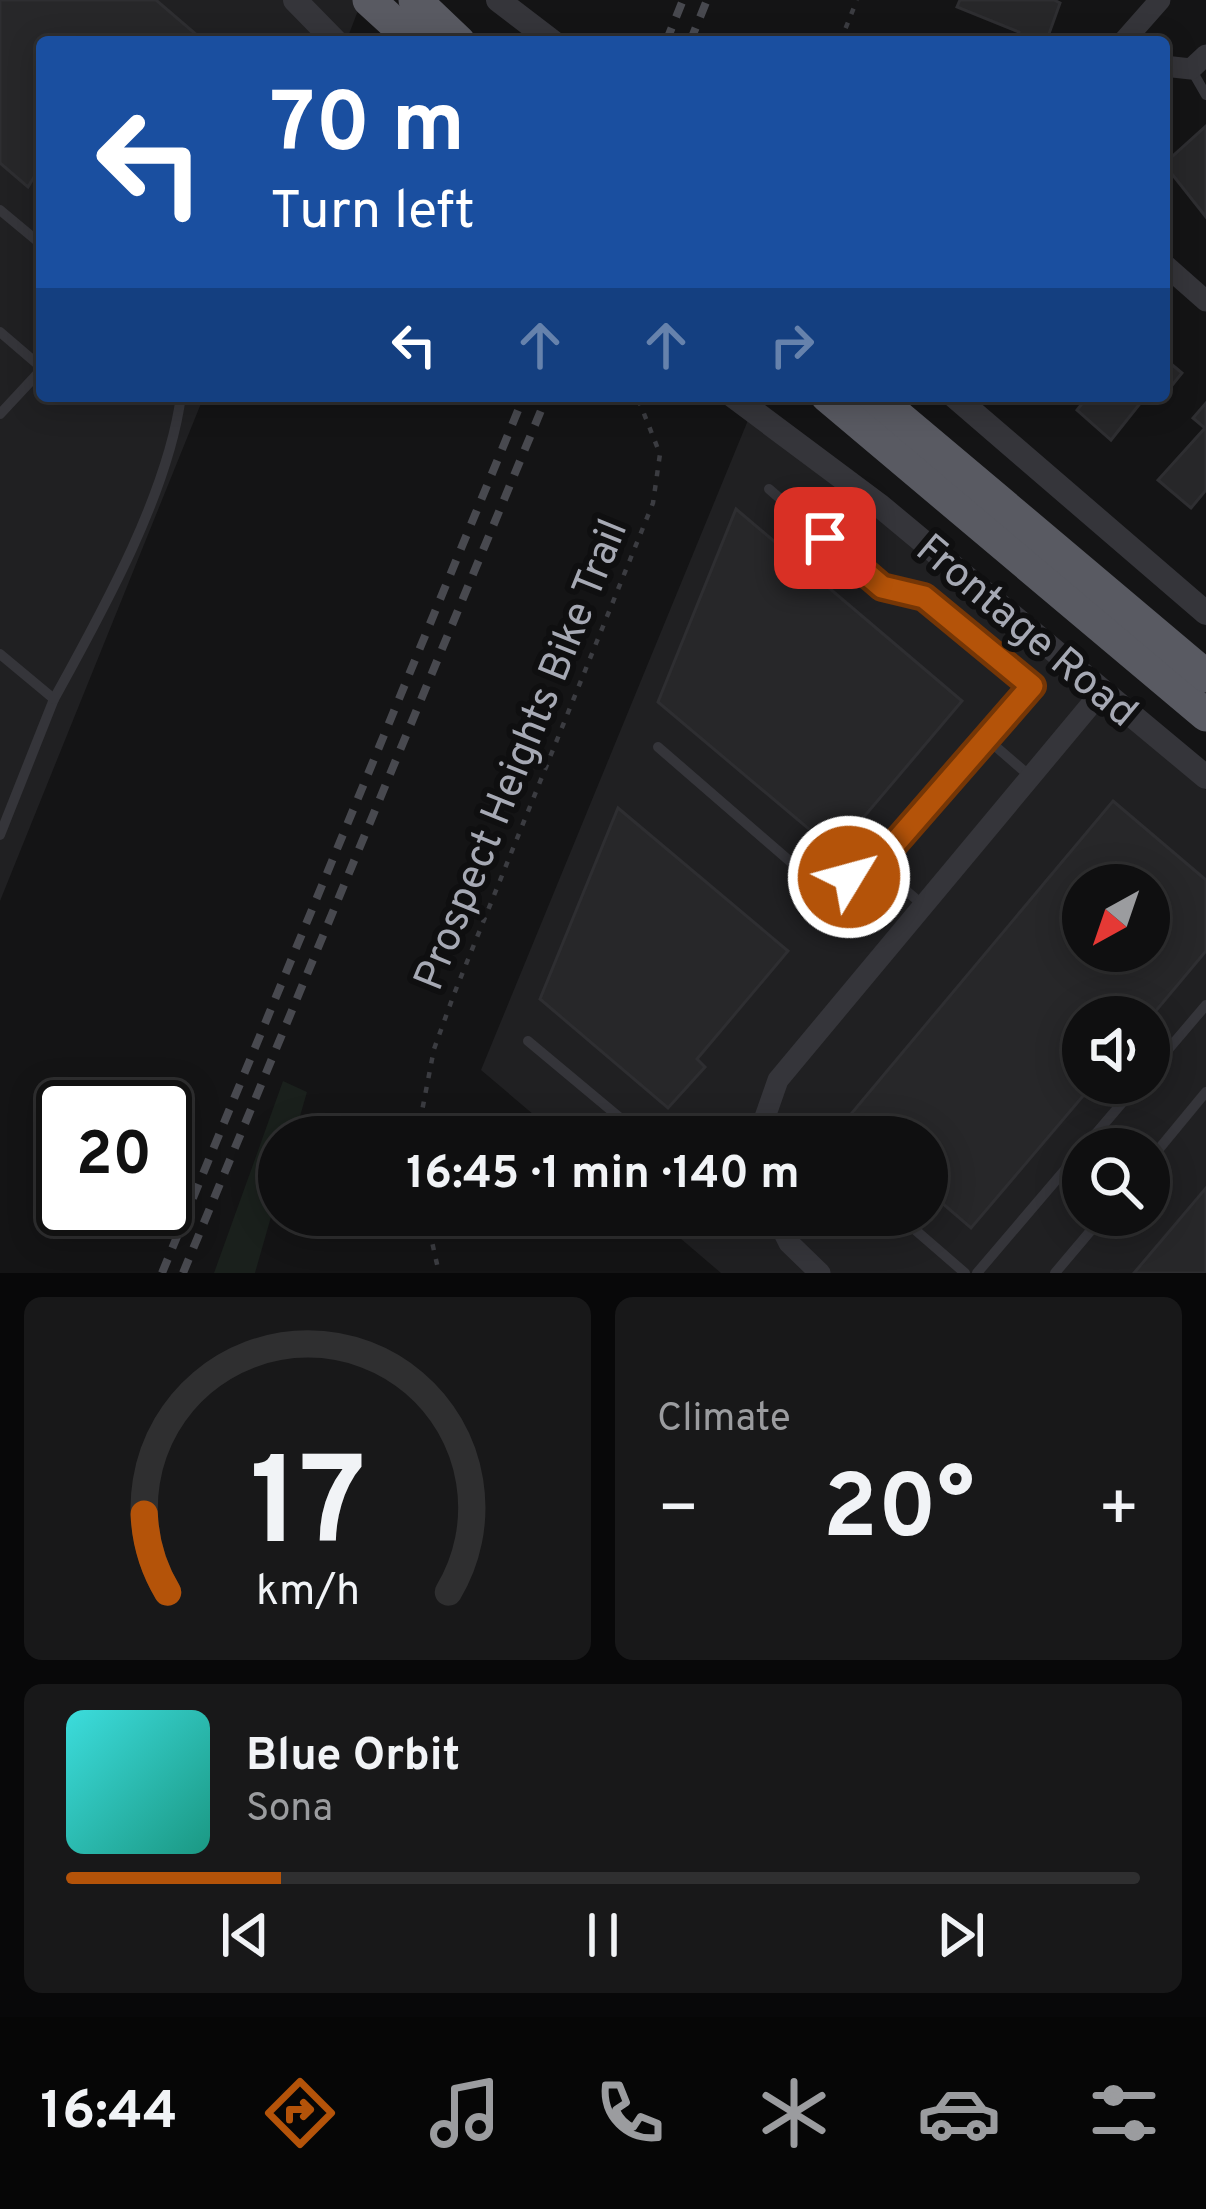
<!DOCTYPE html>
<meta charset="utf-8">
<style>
body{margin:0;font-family:Overpass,sans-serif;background:#181819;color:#f1f3f6;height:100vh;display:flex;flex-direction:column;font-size:45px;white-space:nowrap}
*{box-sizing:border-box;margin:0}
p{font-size:39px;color:#9b9c9f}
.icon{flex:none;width:66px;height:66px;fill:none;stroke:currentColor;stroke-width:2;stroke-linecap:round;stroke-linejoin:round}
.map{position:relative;height:1273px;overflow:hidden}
.drawer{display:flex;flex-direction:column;gap:24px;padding:24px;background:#080809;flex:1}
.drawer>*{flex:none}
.guide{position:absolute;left:36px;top:36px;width:1134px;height:366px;border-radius:12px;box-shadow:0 6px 30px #0003,0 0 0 3px #2f2f30;background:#1a4fa0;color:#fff;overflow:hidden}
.needle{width:78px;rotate:220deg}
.fabs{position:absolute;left:1062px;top:864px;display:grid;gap:24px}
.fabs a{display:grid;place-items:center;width:108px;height:108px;border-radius:50%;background:#0f0f10;box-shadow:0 6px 30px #0003,0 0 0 3px #2f2f30;font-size:60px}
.speed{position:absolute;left:36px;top:1080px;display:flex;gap:24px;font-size:60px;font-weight:700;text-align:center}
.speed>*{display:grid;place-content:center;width:156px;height:156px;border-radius:50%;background:#0f0f10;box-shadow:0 6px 30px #0003,0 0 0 3px #2f2f30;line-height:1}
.speed .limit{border:6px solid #111;border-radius:18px;background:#fff;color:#111}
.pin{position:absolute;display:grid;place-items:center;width:102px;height:102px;color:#fff;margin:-51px;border-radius:24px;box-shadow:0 6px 18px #0006}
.me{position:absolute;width:132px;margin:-66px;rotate:53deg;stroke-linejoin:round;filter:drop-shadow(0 0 9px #0008)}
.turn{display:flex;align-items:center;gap:42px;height:252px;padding:0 36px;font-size:54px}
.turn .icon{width:156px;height:156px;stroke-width:2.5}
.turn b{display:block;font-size:84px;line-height:102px}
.lanes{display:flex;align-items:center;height:114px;padding:0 36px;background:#0003;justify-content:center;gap:60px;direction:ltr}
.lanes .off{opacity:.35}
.big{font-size:90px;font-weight:700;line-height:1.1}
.drawer .tile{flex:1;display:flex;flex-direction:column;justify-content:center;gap:18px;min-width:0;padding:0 42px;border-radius:18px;background:#181819}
.drawer .dial{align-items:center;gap:0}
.dial svg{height:312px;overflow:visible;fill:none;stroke:#2f2f30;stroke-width:7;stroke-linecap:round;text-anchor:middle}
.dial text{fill:#f1f3f6;stroke:none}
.song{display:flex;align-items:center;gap:36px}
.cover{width:144px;height:144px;border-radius:18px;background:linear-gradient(135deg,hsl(180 70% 55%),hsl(170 70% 35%))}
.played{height:12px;border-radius:6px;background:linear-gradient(90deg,#b45309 20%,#2f2f30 20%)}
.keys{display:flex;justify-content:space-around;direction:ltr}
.heat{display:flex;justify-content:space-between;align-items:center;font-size:66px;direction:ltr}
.drawer .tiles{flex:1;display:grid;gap:24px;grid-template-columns:1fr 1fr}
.tile:last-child{grid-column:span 2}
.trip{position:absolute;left:258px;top:1116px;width:690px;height:120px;border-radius:60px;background:#0f0f10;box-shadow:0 6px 30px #0003,0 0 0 3px #2f2f30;font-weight:700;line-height:120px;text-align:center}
.menu{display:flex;height:192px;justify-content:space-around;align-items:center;background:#060606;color:#9b9c9f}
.menu .icon{width:84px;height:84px}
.menu .current{color:#b45309}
.menu b{font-size:54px;color:#f1f3f6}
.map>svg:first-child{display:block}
.built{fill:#202022;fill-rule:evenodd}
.green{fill:#1a201c}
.building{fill:#272729;stroke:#2e2e31;stroke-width:3;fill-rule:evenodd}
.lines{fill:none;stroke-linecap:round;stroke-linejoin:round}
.path{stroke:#3b3c41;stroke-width:4.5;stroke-dasharray:6 9;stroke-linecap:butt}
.service{stroke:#35353a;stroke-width:10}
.minor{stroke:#35353a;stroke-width:21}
.tertiary{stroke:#35353a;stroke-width:24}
.trunk{stroke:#595a62;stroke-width:33}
.rail{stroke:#48494f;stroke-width:8;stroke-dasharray:15 12;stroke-linecap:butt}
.route-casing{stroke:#753606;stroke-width:30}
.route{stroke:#b45309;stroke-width:21}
.labels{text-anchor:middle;stroke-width:12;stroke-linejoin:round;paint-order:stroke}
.street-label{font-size:42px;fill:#a6a9b4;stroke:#0f0f10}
</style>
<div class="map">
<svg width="1206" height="1273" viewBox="0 0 1206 1273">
<rect width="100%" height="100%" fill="#141415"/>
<g class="built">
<path d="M0 0H362L346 42H42V396H204L0 901Z"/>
<path d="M753 408 1206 790V1273H721L653 1215H927V1137H560L481 1070ZM1083 885H1149V951H1083ZM1083 1017H1149V1083H1083ZM1083 1149H1149V1215H1083Z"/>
</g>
<path class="green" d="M283 1081 307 1092 294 1137H279V1189L255 1273H214Z"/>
<g class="building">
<path d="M0 0H156L205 42H42V184L34 177 28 187 0 163Z"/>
<path d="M960 0H1054L1060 3 1046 42H1015L1019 32 957 7Z"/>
<path d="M1206 126V217L1164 164Z"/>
<path d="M1164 358 1182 373 1165 394 1164 393Z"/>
<path d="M1088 396H1146L1111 440 1077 410Z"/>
<path d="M1206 403V490L1191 508 1158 480 1205 428 1193 418Z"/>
<path d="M736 509 962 701 835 851 658 702Z"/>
<path d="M1113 801 1206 880V951L1149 1019 1083 1017V1083H1094L971 1228 927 1190V1137H866L846 1120ZM1083 885H1149V951H1083Z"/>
<path d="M618 808 788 951 697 1059 705 1067 668 1108 540 999Z"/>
<path d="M1206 1188V1273H1134Z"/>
</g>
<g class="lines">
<g class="path">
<path d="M840 42 857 0"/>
<path d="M417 1137 434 1049 454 994 653 503 660 454 637 396"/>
<path d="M426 1215 439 1273"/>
</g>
<g class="service">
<path d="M1191 69 1206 95"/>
<path d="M0 210 42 245"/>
<path d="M0 332 42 368"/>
<path d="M0 414 42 369"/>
<path d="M769 489 882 587 924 597 1032 686 987 739"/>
<path d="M0 654 54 699 0 835"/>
<path d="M54 699C102 612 168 494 181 396"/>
<path d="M658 747 822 889 876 865"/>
<path d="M923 905 876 865 987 739 1031 777"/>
<path d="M528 1041 643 1137"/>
<path d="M1149 1072 1206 1005"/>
<path d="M1149 1161 1206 1092"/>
<path d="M898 1215 965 1273"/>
<path d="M977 1273 1139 1083"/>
<path d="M1055 1273 1104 1215"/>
</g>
<g class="minor">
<path d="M1123 42 1160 0"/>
<path d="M1164 66 1191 69 1206 55"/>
<path d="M1164 264 1206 301"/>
<path d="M758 1137 778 1080 1103 690"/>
<path d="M775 1215 789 1243 820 1273"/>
</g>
<g class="tertiary">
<path d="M295 0 336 42"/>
<path d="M498 0 553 42"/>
<path d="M733 396 879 505 1206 777"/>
<path d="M954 396 1206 613"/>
</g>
<g class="trunk">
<path d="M369 0 415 42"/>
<path d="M415 0 459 42"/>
<path d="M827 396 1206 715"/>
<path d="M874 396 1206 676"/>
</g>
<g class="rail">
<path d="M666 42 683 0"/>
<path d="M690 42 707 0"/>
<path d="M162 1273 524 396"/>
<path d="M183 1273 547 396"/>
</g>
</g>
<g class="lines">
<defs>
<path id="route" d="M825 538 882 587 924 597 1032 686 876 865 849 877"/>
</defs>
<use href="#route" class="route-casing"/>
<use href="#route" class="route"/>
</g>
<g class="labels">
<g class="street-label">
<text transform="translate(1028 629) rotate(40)" y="15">Frontage Road</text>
<text transform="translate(519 754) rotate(-68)" y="15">Prospect Heights Bike Trail</text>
</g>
</g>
</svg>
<div class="fabs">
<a><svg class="needle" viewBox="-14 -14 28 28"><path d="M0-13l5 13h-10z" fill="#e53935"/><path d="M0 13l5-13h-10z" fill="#9b9c9f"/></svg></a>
<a><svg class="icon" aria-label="sound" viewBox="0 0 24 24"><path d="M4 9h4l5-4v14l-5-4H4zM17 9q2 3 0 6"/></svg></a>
<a><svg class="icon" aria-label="search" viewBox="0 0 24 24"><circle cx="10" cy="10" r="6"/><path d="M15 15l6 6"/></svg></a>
</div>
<div class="speed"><div class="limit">20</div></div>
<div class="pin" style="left:825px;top:538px;background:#d93025"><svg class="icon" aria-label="arrive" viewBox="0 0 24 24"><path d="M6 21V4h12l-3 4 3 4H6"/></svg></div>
<svg class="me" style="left:849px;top:877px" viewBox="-20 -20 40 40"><circle r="17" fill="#b45309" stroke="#fff" stroke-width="3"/><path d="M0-11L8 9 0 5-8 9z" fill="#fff"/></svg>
<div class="trip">16:45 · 1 min · 140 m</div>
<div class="guide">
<div class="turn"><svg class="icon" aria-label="left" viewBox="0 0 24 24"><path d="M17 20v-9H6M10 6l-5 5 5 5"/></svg><div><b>70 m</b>Turn left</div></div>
<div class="lanes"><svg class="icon" aria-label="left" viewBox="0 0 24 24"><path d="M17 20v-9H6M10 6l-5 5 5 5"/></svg><svg class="icon off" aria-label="ahead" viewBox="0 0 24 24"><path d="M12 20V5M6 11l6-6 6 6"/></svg><svg class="icon off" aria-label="ahead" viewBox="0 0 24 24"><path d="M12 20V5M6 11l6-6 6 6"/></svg><svg class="icon off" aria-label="right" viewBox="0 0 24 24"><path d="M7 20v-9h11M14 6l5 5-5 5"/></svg></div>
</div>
</div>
<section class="drawer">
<div class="tiles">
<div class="tile dial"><svg viewBox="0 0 100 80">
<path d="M14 69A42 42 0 1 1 86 69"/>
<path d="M14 69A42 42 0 0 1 8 49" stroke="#b45309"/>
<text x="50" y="56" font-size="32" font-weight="700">17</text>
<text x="50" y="72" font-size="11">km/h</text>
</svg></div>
<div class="tile"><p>Climate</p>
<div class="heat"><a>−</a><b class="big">20°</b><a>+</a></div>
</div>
<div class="tile">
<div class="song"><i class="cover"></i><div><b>Blue Orbit</b><p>Sona</p></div></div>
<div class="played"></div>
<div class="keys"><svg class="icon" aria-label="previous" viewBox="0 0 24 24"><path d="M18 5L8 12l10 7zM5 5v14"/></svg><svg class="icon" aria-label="pause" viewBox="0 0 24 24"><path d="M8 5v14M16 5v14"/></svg><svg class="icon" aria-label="next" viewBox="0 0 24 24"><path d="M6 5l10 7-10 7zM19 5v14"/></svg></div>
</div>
</div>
</section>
<nav class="menu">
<b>16:44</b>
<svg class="icon current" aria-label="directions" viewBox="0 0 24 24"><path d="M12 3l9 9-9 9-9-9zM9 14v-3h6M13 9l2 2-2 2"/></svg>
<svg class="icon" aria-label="music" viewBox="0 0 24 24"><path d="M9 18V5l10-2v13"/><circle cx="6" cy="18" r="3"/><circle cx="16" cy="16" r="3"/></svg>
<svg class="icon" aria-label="phone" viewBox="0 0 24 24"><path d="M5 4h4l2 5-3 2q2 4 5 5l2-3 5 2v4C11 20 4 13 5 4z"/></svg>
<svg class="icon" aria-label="climate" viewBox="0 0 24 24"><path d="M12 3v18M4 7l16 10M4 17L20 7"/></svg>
<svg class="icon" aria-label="car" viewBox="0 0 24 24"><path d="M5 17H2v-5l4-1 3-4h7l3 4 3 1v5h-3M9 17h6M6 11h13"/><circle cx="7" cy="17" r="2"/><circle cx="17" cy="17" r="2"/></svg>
<svg class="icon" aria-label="filters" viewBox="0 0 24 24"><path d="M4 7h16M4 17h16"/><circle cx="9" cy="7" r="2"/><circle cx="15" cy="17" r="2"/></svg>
</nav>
